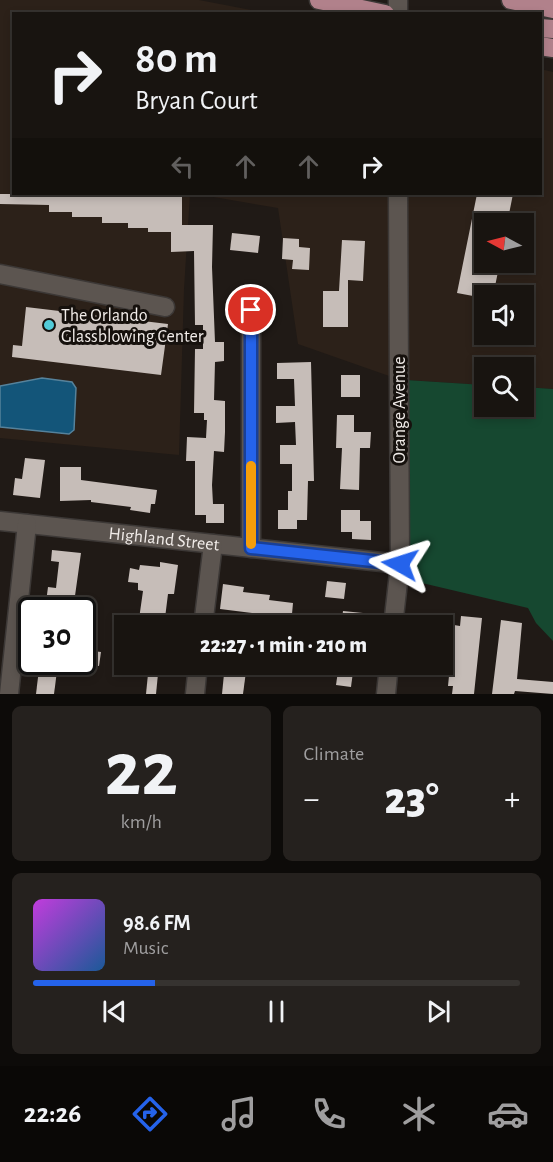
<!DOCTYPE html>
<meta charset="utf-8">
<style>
body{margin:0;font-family:"Alegreya Sans",sans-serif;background:#25211e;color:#f1f3f6;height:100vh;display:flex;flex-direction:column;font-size:22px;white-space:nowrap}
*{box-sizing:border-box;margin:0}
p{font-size:20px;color:#9f9e9f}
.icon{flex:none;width:33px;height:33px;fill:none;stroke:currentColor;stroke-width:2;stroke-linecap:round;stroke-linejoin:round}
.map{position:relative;height:694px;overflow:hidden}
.panel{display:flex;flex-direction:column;gap:12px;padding:12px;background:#0d0b09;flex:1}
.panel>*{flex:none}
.guide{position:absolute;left:12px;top:12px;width:530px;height:183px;border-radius:0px;box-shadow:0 3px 9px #0003,0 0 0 2px #363330;background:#181410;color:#f1f3f6;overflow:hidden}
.needle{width:39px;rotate:277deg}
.tools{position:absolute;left:474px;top:213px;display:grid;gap:12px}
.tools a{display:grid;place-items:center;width:60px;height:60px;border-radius:0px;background:#181410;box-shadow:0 3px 9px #0003,0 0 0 2px #363330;font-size:30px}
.speed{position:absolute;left:18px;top:597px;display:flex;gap:12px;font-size:30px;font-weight:700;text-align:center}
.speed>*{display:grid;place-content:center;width:78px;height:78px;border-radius:50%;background:#181410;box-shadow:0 3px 9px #0003,0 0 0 2px #363330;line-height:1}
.speed .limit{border:3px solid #111;border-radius:9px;background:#fff;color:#111}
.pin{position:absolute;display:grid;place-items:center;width:51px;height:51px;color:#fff;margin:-26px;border:3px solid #fff;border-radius:50%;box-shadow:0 2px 6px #0007}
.me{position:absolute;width:66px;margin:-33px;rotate:276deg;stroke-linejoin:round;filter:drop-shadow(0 0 4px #0008)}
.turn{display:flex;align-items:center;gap:21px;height:126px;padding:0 24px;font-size:27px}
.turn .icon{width:78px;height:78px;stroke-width:2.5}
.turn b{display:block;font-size:42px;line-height:51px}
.lanes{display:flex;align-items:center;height:57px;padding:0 24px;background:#0003;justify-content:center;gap:30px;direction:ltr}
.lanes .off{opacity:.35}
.big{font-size:45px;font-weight:800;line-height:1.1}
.panel .tile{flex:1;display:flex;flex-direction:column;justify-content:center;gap:9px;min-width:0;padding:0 21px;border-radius:9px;background:#25211e}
.panel .dial{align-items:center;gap:0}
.dial b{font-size:78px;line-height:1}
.song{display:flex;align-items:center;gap:18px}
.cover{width:72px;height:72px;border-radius:9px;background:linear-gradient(135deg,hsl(290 70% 55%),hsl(210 70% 35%))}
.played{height:6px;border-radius:3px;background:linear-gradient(90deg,#2563eb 25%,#363330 25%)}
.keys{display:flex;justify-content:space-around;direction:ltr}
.heat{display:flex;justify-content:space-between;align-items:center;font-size:33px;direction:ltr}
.panel .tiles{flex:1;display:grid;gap:12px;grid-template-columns:1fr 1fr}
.tile:last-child{grid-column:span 2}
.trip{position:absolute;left:114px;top:615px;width:339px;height:60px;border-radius:0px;background:#181410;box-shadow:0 3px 9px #0003,0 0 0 2px #363330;font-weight:800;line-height:60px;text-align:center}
.tabs{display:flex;height:96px;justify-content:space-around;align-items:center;background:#0a0806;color:#9f9e9f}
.tabs .icon{width:42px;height:42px}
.tabs .on{color:#2563eb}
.tabs b{font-size:27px;color:#f1f3f6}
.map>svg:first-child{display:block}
.built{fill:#2c2119;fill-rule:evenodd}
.green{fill:#164830}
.water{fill:#135579;stroke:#56829b;stroke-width:1.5}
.building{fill:#c6bdb8}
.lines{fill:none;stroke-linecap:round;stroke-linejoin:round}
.minor-casing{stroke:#3c3836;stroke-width:21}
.major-casing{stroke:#3c3836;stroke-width:21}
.minor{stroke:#5c5550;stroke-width:18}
.major{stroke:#b1818b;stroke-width:18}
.route-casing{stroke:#184099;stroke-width:15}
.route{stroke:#2563eb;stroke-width:10}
.slow{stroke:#f59e0b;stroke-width:10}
.poi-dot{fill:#52cbd8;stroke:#16110d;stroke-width:2}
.labels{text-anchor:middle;stroke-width:6;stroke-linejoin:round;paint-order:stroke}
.poi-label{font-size:18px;fill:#f1ece9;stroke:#16110d;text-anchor:start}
.street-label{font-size:18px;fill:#f1ece9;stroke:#16110d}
</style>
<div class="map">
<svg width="553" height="694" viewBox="0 0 553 694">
<rect width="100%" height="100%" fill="#201a16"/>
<g class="built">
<path d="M0 0H199L266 13 14 14V194H190L184 289 179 455 0 438V427L59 434 75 424 76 406V388L72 382 60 380 0 386V280L170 315 173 303 0 267Z"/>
<path d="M540 69 553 72V389L524 387V368H484V385L406 380 405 194H540ZM484 224H524V262H484ZM484 296H524V334H484Z"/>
<path d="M196 194H391L392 377 298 344 278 208Z"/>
</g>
<path class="green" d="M406 380 484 385V406H524V387L553 389V641L536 623 528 608 405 579Z"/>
<path class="water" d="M42 378 72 382 76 388 74 430 69 434 0 427V386Z"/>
<g class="building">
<path d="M0 194H182V225H213L212 267 215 342H224V361L215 362 214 400 225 401V432L224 452 214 451 212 485 213 504H224V523H206V515H195V461H186L187 437 206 438 207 420H204V413H194L195 349H203V325H195L194 251 171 252V232H148V228H128V223H102V217H72V212H49V205L0 204Z"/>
<path d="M477 194H513L507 224H484V262H500L493 296H484V298L457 293Z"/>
<path d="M232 233 260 236 258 253 230 250Z"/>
<path d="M283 238 299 239V247L310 248 309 270 292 269 293 260 282 259Z"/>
<path d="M342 240 365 241 363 281 348 280V327H323V291H339Z"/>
<path d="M26 307 168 324 161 375 12 357 13 345 22 346Z"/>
<path d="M311 362 314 481H308L307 520H297V529H278V510H288V491H292V464H280V445H296L295 422 276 423V406H295L294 379H277V363Z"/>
<rect x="341" y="375" width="19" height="22"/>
<path d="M337 415H354V432H371L370 448H360L359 490 340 489 342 448H336Z"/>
<path d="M25 458 45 460 40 498 13 495 15 478 22 479Z"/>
<path d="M60 467H81V480L157 490 155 504H151L150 513 130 510 131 507 91 502V500L60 501Z"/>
<path d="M341 510H360V521H371V540L352 539V532H341Z"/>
<path d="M52 550 81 553 73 610H45L48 587 56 588 59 562 51 561Z"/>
<path d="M160 562 178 565 174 594H168L164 626H138L143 591 138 590V583L128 582 130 568 139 570 140 565 160 567Z"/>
<path d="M327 581 346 583 344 599 325 597Z"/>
<path d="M223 584 244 587 243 592 270 595 269 600 293 603 291 625 250 622 252 613 220 609Z"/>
<path d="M343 611 363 613 362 626H341Z"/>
<path d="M461 616 482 618 474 694H452L453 686H448L454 625 460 626Z"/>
<path d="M501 620 522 623 517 679 553 682V694L515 691 514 694H492Z"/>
<path d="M84 650 101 652 99 666 82 664Z"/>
<path d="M149 664H159L156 694H146Z"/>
<path d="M225 664H247L243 694H222Z"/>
<path d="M339 664H354L351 687 336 685Z"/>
<path d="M39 669 57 671 54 694H36Z"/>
</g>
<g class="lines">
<defs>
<g id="minor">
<path d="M398 14V0"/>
<path d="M0 274 165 307"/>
<path id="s1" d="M0 521 400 564"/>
<path d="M251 548V310"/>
<path d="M203 626 213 544"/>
<path d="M393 626 400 564 398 194"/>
<path d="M9 694 27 524"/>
<path d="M195 694 198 664"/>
<path d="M386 694 389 664"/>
</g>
<g id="major">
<path d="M319 0 385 14"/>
<path d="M511 0 553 9"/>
<path d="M540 28 553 29"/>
<path d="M540 46 553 48"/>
</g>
</defs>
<use href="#minor" class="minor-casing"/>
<use href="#major" class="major-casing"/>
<use href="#minor" class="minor"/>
<use href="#major" class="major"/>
</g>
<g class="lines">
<defs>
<path id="route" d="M251 310V548L400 564"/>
</defs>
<use href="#route" class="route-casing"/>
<use href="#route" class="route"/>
<path class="slow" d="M251 466V544"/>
</g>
<circle class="poi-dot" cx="49" cy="325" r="6"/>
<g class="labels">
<g class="poi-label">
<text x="61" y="321">The Orlando<tspan x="61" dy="21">Glassblowing Center</tspan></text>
</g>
<g class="street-label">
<text transform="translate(399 410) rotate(-90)" y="6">Orange Avenue</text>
<text dy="6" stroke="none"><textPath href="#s1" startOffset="165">Highland Street</textPath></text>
</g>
</g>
</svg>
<div class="tools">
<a><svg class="needle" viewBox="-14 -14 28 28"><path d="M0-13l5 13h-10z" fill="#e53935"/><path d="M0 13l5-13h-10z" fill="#9f9e9f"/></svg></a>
<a><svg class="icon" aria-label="sound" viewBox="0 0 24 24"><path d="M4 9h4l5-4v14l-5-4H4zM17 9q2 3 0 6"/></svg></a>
<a><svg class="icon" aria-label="search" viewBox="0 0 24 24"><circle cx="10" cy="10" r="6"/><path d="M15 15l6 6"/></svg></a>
</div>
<div class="speed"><div class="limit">30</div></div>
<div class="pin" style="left:251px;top:310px;background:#d93025"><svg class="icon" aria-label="arrive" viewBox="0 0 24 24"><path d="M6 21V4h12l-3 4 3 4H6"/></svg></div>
<svg class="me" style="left:400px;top:564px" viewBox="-20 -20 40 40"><path d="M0-17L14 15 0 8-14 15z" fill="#2563eb" stroke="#fff" stroke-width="4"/></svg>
<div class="trip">22:27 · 1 min · 210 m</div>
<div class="guide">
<div class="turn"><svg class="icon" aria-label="right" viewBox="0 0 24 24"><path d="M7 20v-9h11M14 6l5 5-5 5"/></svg><div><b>80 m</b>Bryan Court</div></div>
<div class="lanes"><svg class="icon off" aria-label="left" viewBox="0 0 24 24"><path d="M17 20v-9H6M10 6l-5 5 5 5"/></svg><svg class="icon off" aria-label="ahead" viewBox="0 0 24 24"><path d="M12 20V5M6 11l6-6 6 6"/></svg><svg class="icon off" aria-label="ahead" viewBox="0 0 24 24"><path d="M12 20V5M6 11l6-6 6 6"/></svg><svg class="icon" aria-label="right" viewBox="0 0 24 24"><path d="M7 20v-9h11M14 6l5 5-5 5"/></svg></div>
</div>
</div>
<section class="panel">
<div class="tiles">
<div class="tile dial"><b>22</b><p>km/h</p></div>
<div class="tile"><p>Climate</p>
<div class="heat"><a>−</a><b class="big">23°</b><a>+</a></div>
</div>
<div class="tile">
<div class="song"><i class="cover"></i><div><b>98.6 FM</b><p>Music</p></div></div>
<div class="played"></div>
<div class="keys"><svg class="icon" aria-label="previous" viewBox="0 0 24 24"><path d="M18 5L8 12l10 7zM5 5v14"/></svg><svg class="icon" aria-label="pause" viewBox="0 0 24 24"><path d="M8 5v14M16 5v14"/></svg><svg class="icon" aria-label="next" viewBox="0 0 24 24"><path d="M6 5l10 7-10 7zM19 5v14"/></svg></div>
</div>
</div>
</section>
<nav class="tabs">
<b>22:26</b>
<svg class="icon on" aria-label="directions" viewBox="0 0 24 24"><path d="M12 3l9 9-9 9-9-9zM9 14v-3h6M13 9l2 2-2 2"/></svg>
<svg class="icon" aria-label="music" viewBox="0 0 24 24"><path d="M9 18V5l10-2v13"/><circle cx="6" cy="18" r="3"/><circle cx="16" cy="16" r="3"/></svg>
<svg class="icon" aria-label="phone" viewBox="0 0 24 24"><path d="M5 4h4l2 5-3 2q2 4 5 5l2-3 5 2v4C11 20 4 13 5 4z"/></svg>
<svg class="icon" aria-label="climate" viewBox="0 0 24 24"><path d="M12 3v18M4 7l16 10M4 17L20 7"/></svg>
<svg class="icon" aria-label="car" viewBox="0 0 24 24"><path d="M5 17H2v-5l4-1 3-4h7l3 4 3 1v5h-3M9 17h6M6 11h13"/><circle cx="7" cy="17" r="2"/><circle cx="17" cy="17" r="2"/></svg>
</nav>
